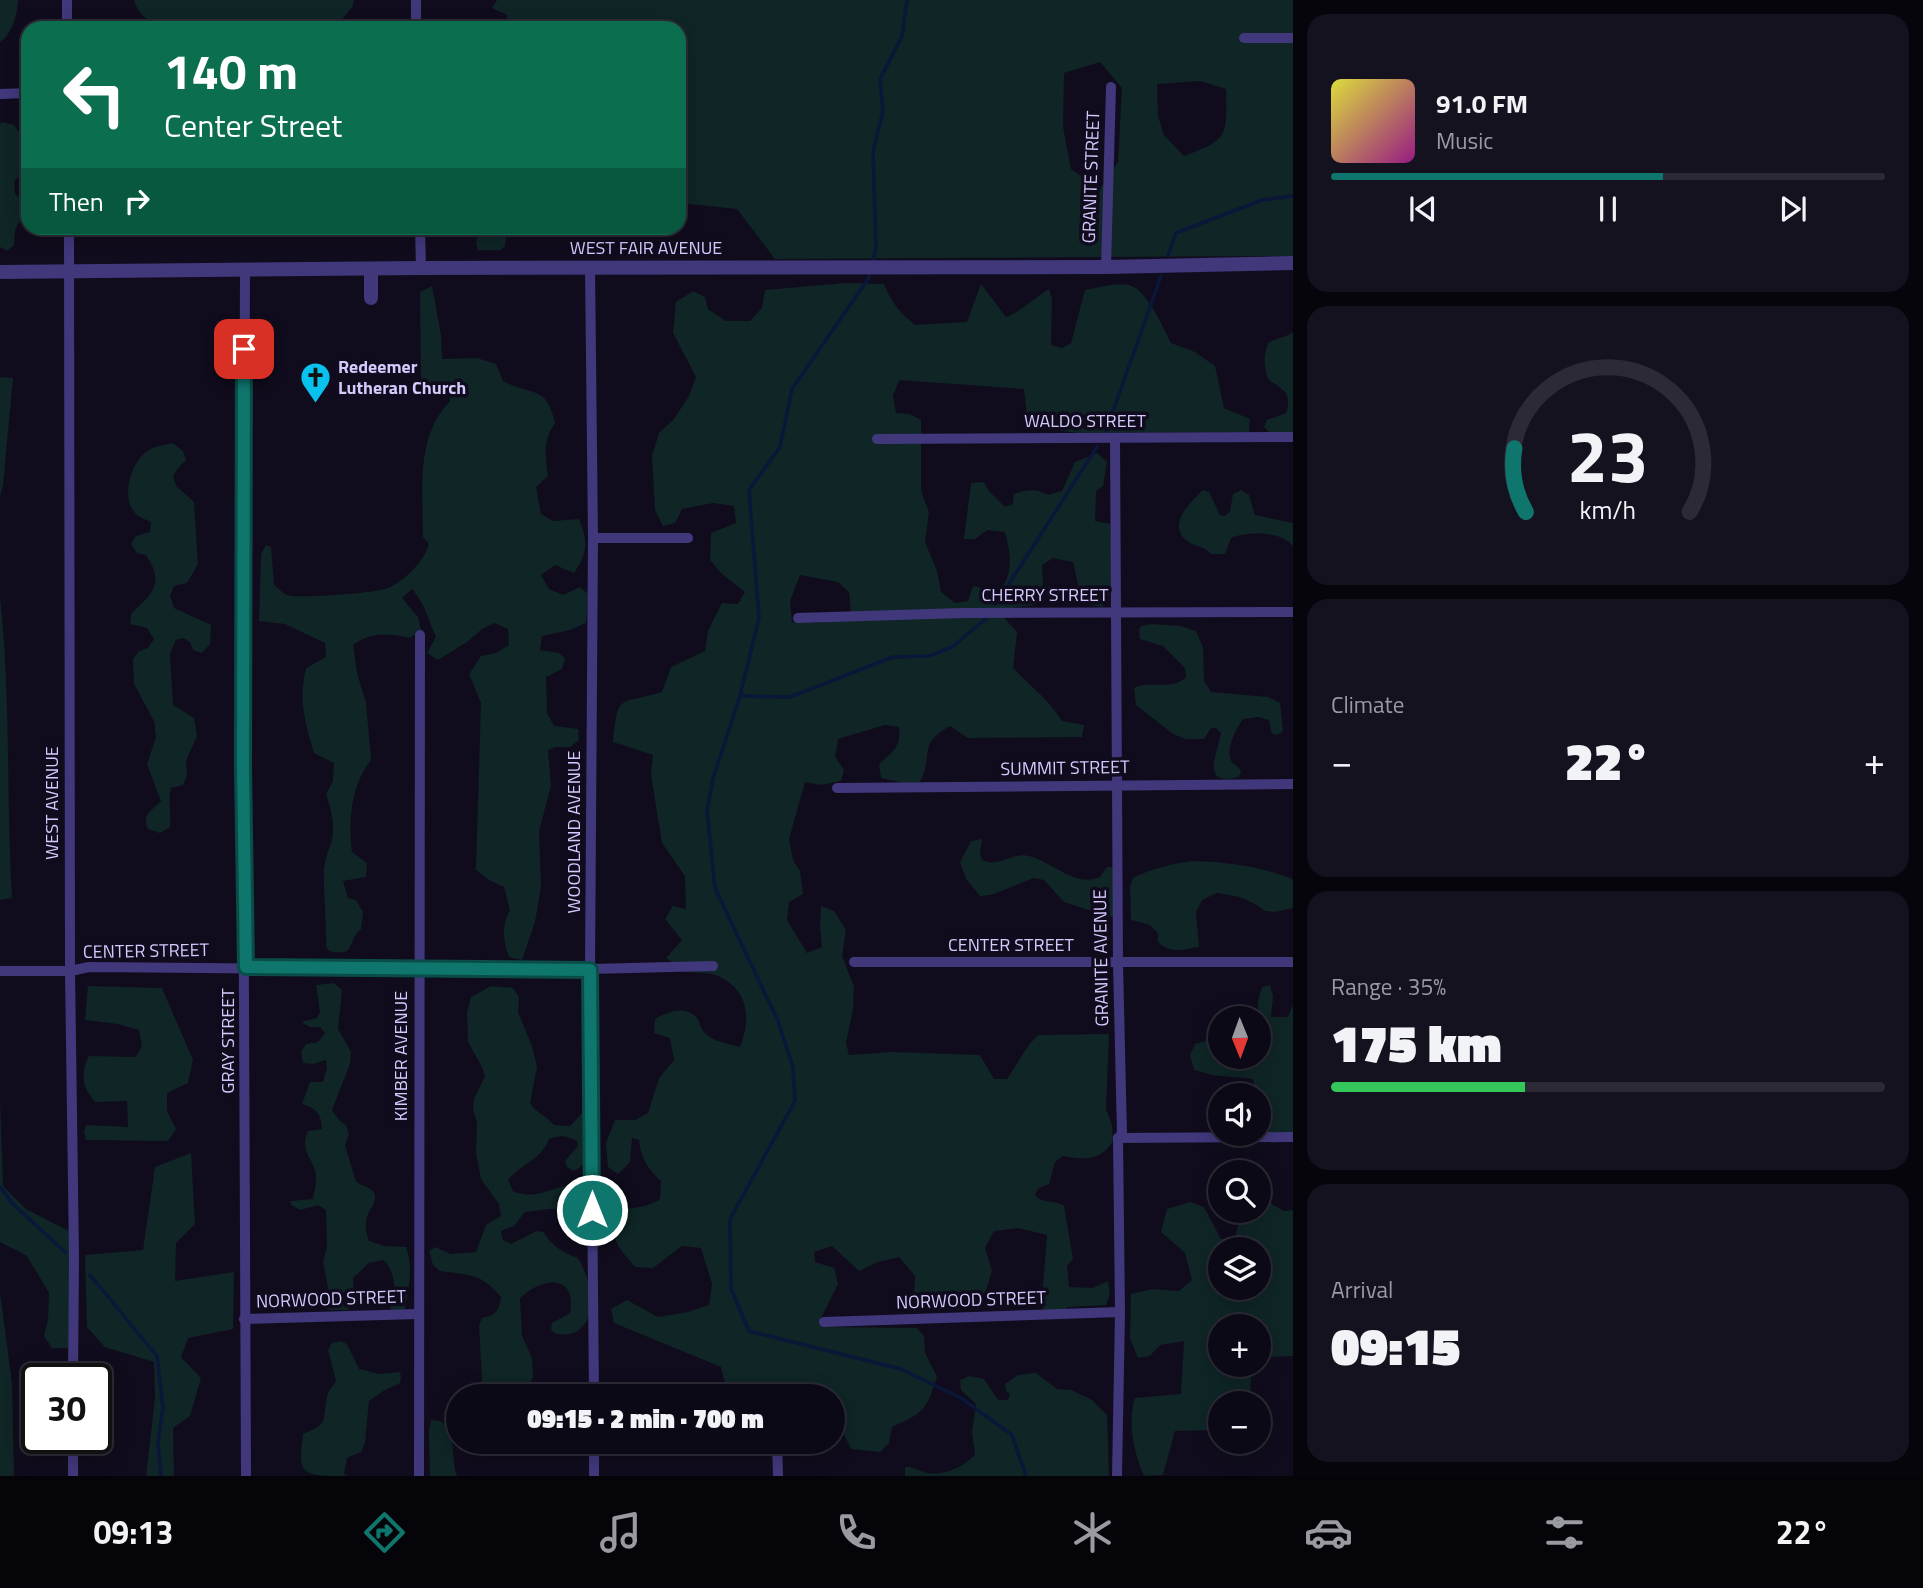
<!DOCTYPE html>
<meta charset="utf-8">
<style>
body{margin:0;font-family:"Titillium Web",sans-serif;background:#15121f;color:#f1f3f6;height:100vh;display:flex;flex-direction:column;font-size:26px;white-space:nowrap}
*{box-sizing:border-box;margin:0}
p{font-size:23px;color:#9a9aa1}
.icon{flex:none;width:38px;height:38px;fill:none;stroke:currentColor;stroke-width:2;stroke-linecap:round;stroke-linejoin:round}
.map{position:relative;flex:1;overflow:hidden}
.drawer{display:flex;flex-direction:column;gap:14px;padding:14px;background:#07050c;width:630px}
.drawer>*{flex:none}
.banner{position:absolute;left:21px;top:21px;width:665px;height:214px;border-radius:21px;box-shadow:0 4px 18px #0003,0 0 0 2px #2c2a35;background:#0b6e4f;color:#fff;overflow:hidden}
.needle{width:46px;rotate:179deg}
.tools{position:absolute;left:1208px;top:1006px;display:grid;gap:14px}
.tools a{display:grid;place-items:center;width:63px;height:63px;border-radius:50%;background:#0c0916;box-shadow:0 4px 18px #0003,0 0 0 2px #2c2a35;font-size:35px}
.speed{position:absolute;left:21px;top:1363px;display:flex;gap:14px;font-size:35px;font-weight:700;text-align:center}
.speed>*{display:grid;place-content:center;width:91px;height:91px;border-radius:50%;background:#0c0916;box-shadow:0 4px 18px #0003,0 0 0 2px #2c2a35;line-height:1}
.speed .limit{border:4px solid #111;border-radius:10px;background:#fff;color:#111}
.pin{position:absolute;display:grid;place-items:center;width:60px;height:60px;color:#fff;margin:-30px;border-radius:14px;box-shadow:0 4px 10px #0006}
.me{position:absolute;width:77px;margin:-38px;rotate:0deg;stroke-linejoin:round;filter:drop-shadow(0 0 5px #0008)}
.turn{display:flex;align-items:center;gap:24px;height:147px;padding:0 28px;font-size:32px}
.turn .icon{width:91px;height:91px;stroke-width:2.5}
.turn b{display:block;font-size:49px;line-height:60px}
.then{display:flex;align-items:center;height:66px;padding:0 28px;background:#0003;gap:14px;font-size:26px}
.big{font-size:52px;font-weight:800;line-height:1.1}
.drawer .widget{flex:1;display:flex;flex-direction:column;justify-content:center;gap:10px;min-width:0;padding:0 24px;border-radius:21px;background:#15121f}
.drawer .dial{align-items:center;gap:0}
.dial svg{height:182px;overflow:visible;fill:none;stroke:#2c2a35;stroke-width:7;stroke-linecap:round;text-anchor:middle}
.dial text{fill:#f1f3f6;stroke:none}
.song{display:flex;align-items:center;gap:21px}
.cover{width:84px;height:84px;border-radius:10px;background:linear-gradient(135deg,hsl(60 70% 55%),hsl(310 70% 35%))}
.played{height:7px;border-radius:4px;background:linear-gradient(90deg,#0f766e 60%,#2c2a35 60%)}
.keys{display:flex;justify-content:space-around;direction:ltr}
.heat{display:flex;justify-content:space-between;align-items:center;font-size:38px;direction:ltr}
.charge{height:10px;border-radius:5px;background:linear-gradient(90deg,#34c759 35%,#2c2a35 0)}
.trip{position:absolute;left:446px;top:1384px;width:399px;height:70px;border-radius:35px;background:#0c0916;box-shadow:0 4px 18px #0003,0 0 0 2px #2c2a35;font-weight:800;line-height:70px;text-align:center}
.tab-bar{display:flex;height:112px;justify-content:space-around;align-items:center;background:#050409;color:#9a9aa1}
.tab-bar .icon{width:49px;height:49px}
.tab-bar .current{color:#0f766e}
.tab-bar b{font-size:32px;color:#f1f3f6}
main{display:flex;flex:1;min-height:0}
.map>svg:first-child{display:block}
.green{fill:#0f2526;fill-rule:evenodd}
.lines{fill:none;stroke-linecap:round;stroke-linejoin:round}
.stream{stroke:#0a1738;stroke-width:3.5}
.minor{stroke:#40387b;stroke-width:10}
.tertiary{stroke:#40387b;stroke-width:14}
.route-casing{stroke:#0a4d48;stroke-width:18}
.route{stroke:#0f766e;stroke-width:12}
.labels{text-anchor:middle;stroke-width:7;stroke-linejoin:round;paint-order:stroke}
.street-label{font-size:18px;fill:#d4cafd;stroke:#100c1d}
.poi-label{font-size:18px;font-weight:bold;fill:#d4cafd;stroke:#100c1d;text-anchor:start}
</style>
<main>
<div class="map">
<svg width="1293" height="1476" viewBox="0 0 1293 1476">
<rect width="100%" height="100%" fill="#100c1d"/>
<g class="green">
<path d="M0 0H18C17 15 13 33 0 42Z"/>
<path d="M134 0H354L353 6 335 28H166C151 23 138 16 134 0Z"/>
<path d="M497 0H1293V256L775 259 737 209 679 203V28H508L507 15 492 8ZM1100 62 1122 88 1118 162 1100 189 1071 169 1063 127 1064 73ZM1200 81 1226 89C1227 135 1229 140 1184 156L1164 135 1158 116 1157 84Z"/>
<path d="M2 122 14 125 20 134 21 153 28 155V174L21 175 14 181 15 194C23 200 28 206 28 216 14 222 15 232 14 245L7 251 0 247V124Z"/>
<path d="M480 228H507L505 246 500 250H478L476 243Z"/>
<path d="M846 283 884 284C891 302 900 313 915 325L967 322 981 284 1006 317C1022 311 1034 298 1049 289L1052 299 1051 345 1062 348 1071 343 1085 290C1098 288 1115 282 1129 285 1147 289 1163 328 1171 343L1195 352 1215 366 1224 408 1250 419 1249 432 1078 433 1039 428 1027 416 1024 389 899 380 893 396 896 413 909 414 921 420V491L929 512 925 542 937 571 941 592 955 603 968 601 973 586 987 589 989 600 997 597C1013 572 1012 560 1005 532L987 530 975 539H964L971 483 984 482 988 490 1005 507 1013 504 1014 494C1028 490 1035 488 1048 495L1062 491 1075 462 1097 453 1107 462 1103 486 1096 491 1095 521 1110 524 1113 587 1102 607 1082 603 1073 562 1053 558 1042 565 1043 589 1035 605 1008 608 1005 619 1017 632 1013 668C1031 687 1048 699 1062 721L1084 725 1082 737 968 738 950 726C917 744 934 754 920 782L904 783 881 778 879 764C893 752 901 747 899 727L885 725 838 739 835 757 844 770 841 781 821 785 805 782 789 839 793 860 800 871 803 894 789 902 787 920 807 953 822 947 820 928 821 906 834 911 846 930 842 956 854 987 853 1009 846 1043 849 1055 892 1052 980 1055 994 1079H1007C1018 1063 1024 1049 1038 1035L1109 1034 1106 1109 1112 1125 1113 1141C1101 1161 1085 1160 1063 1156L1055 1162 1049 1184 1039 1188 1035 1194C1041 1205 1055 1199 1064 1206L1073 1259 1067 1266 1069 1287 1093 1288 1108 1281 1110 1294 1106 1305 1068 1307 1063 1312 1043 1310 1042 1298 1047 1235 1018 1228 994 1231 985 1248 992 1271 983 1300 957 1310 913 1306 915 1276 899 1257 878 1262 859 1271 832 1246 814 1252 815 1262 834 1268 838 1284 819 1322 826 1327 917 1328 924 1336 925 1353 937 1377C926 1410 925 1412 892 1427L889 1443 880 1452 851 1449 833 1412V1396H722L725 1383 721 1367 614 1323 611 1309 627 1300 658 1317 688 1312 709 1305 712 1284 701 1248 682 1246 653 1268 635 1267C618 1247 609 1239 615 1211 633 1206 644 1210 660 1199L661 1181C647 1168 641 1159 639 1140L632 1138 630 1162 618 1174 608 1167 606 1143 615 1120H635L648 1113 659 1078 674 1060 670 1038 654 1033 655 1019C668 1012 683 1005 696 1017 700 1021 700 1028 704 1032 711 1041 729 1044 740 1047 751 1019 749 990 718 976 710 972 699 974 691 972 682 969 674 963 666 958L682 940 665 919 673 906 686 909 685 876 662 843 651 775 653 755 613 742C618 692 619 705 662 692L671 667 705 651 708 631 722 603 738 604 745 592 722 574 710 560 711 533 736 523 734 506 713 503 682 509 675 523 663 526 655 510 652 456 659 433 674 419 689 396 696 377 673 333 676 302 693 291 705 297 708 309 726 321H750L762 308 765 290ZM800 575 838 582 849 592 851 611 819 623 792 622 790 601Z"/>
<path d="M432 286 441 335 442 359 477 358 496 364 503 381C534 397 546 384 555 423 543 440 545 456 548 476L536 487 541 514 553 521 579 519C588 541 588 553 574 573L555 565 541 575 549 589 563 595 580 587 588 594 586 623 570 630 542 636 540 650 559 653 565 658 562 669 546 677 547 713 554 726 578 729 579 740 570 747H556L548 750 551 786 539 831 541 887 535 922 522 960 509 957C503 939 501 927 510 910L504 887 489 880 476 870 481 703 469 674 481 656 496 653 509 645 508 629 495 623 482 629 467 642 438 660 427 653 436 637C428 620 425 603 412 589L402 598 418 617 421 630 410 638C388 633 371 632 353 645L357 673 366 703 371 760C351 785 348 821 352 852L367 863 366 877 343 881 348 898 356 900 363 912 361 929C347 940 357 958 329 951L326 946C327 921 323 895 324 869 325 859 328 852 331 843 336 827 331 809 326 794L333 781 334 763 314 753C305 721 298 702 306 668L326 657 325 643 285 624 259 621 261 554 266 545 271 547 274 585C278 588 283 593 287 595 298 599 371 593 385 589 403 583 424 562 429 544L423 537C423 491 415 437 450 401V391L421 388 420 292Z"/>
<path d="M1293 332V432H1269L1264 427 1267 420 1286 413C1293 392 1282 390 1268 379 1264 366 1263 356 1268 343 1276 338 1285 338 1293 332Z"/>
<path d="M0 377 13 378 3 485 0 497Z"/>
<path d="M173 443 183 451 186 460 178 468 173 477 177 487 194 502 198 564 187 583 174 586 170 596 174 608 211 625 210 644 202 653 193 650 190 642 183 638 176 640 170 654 173 705 194 718 197 736 186 761 187 776 183 785 171 788C168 801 171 813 170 827L160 833 148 829C141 814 152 811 161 801L147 764 156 737 154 721 134 684 133 659 139 651 148 648 154 639 147 628 130 624 131 614C151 594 166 585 146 555L137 553 131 544 136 536 150 532 151 522C147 520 139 517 136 514 120 499 131 463 146 452 154 446 164 445 173 443Z"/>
<path d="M1203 490 1209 492 1220 515 1225 516 1230 511 1233 494 1241 490 1249 495 1255 515 1293 523V546C1281 531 1249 531 1231 538L1225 554H1211C1205 546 1195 547 1187 541 1166 524 1191 502 1203 490Z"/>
<path d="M0 597C11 697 6 798 12 898L0 900Z"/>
<path d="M1152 624 1180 626 1196 631 1203 647 1204 681 1211 692 1268 697 1280 703 1283 730 1280 734 1274 735 1271 731 1269 720 1258 717 1243 719C1236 729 1227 746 1230 758 1231 764 1238 766 1241 771L1239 777C1200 787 1217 755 1221 733L1216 728H1211L1204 739H1186L1173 734 1136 705 1134 688C1152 679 1171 692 1186 677L1185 668 1163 646 1140 639 1139 630 1141 626Z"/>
<path d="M982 839 980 854 982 860C999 868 1012 852 1029 856 1051 861 1075 888 1100 877L1107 867H1112L1115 870V915L1110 917 1064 902 1044 880 1034 878 991 895 980 896 966 879 960 862 971 841Z"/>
<path d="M1193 861C1227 862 1257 866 1290 878L1293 880V908L1275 912 1265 911 1257 905 1240 897 1217 893 1202 900 1196 912 1199 947C1183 950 1171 954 1158 942V933L1150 925 1131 920 1130 887 1133 878C1153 868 1171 864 1193 861Z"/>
<path d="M334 983 342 990 338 1029 351 1052 350 1064 332 1110 339 1120 346 1125 349 1134 345 1145 356 1182C361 1185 368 1187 372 1190 381 1199 369 1209 367 1217 365 1226 366 1233 369 1241L384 1246 406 1247C414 1267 408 1292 404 1313L393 1314 390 1308C398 1295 395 1269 383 1260L369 1263 353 1278 354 1301 348 1310H331L318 1306 329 1293 323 1261 327 1247 326 1210 318 1205 300 1210 291 1205 290 1201 313 1199C314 1192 317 1182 316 1175 313 1158 299 1151 308 1131L322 1129C321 1113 317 1109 302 1104L310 1082H323L327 1068 326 1060 313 1064 303 1063 301 1052 306 1044 318 1042 325 1033 320 1027H310L301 1022 317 1018 320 1012 316 985Z"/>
<path d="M1270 985 1273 996 1271 1017H1288L1293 1004V1133L1265 1132 1258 1129V1096L1256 1095 1253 1079 1212 1075 1194 1070 1190 1055 1195 1044 1220 1037V1057H1258V1001L1262 987Z"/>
<path d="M88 986 162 988 193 1060 188 1083 167 1093V1111L176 1129 168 1141 86 1140 84 1132 86 1125 128 1127 127 1101 96 1102C82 1089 80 1073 89 1056L136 1057 142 1046 139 1030 118 1024 85 1020Z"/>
<path d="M491 986 513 988 519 997 518 1012 532 1046 537 1067 530 1103C537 1114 547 1116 554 1125L570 1126 583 1112C592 1126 594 1166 573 1171L567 1167 565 1161 578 1146 577 1141C567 1135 559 1135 549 1139 540 1161 523 1162 508 1180L513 1191C539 1203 557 1181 583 1185L589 1193 588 1205 582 1209H549L525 1212 514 1226 501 1231 503 1240 511 1244 537 1231 543 1232C553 1246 562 1253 578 1258 581 1264 585 1271 587 1278 597 1305 589 1342 554 1333L551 1329 552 1323 570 1313C577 1272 541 1278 520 1298L522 1336 532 1358 533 1376 526 1396H478L482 1379 479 1325 482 1318C495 1316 499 1311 501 1297 482 1273 468 1275 440 1271L433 1265 429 1251 435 1247 451 1254 476 1252 486 1225 501 1216 499 1204 481 1179 476 1153 477 1122 473 1110 474 1099 485 1076 482 1067 468 1042 467 1013 471 997Z"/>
<path d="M0 1099 3 1186 26 1209 71 1232 68 1348H52L44 1336 48 1319 49 1293 27 1256 0 1242Z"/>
<path d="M191 1153 195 1224 176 1243 175 1281 234 1272 233 1329 188 1338 181 1357 201 1378 190 1416 173 1428 174 1476H146L155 1398 154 1362 105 1347 87 1327 85 1255 143 1250 155 1167Z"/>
<path d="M1258 1196 1284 1211 1293 1210V1356L1269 1357 1251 1374 1250 1403 1220 1404V1430L1175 1431 1163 1475 1144 1476C1134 1454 1127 1422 1135 1398L1181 1394 1184 1341 1160 1345 1150 1356 1138 1358 1130 1338 1131 1294 1153 1289 1179 1291 1192 1280 1185 1253 1161 1232 1167 1209 1190 1202 1204 1207 1221 1239 1235 1238 1242 1211H1258ZM1220 1250H1258V1288H1220ZM1220 1326H1258V1365H1220Z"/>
<path d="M0 1293 12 1383 14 1476H0Z"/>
<path d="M341 1341 347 1344 359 1369 379 1374 400 1372 401 1377 400 1383 383 1391 369 1401 365 1443 361 1452 347 1458 344 1474 347 1476C301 1476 298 1476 303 1434 330 1423 322 1420 327 1397 328 1391 333 1386 336 1381L328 1350 332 1343Z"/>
<path d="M1036 1373 1057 1389 1071 1390 1092 1400 1107 1415 1109 1476H905V1467C913 1466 918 1471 927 1473 944 1476 963 1467 975 1455L972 1432 976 1404 961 1390 960 1380 969 1376 984 1379 998 1400H1008L1010 1394 1006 1391 1005 1384 1018 1375Z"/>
<path d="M431 1420 440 1421 449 1426C455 1442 451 1459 457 1476H430L429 1431Z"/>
</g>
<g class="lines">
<g class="stream">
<path d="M1168 255 1176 233 1262 200 1293 196"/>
<path d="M873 262 876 247 873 152 883 111 880 79 902 36 907 0"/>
<path d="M871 270 868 279 792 389 780 447 749 490 759 618 740 696 713 779 707 811 715 888 778 1021 793 1067 795 1101 730 1219 731 1289 749 1331 901 1369 961 1398 1012 1435 1026 1476"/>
<path d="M1105 434 1161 276"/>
<path d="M996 604 1097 447"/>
<path d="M740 696 790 697 893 657 929 656 952 647 988 617"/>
<path d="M0 1187 13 1204 65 1252"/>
<path d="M90 1275 157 1356 163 1407 158 1443 161 1476"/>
</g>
<g class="minor">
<path d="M67 0V28"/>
<path d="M416 0V28"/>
<path d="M1244 38H1293"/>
<path d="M0 94 28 93"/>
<path d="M69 228 70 971 74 1256 73 1379"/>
<path d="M420 228 421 268"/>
<path d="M1106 267 1111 87"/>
<path d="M590 268 593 538 590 969 594 1396"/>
<path d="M245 270 243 766 246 1476"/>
<path d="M1115 438 1118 963 1122 1134 1118 1138 1120 1312 1117 1476"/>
<path d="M877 439 1293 437"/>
<path d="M593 538H688"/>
<path d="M798 618 963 613 1293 612"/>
<path d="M837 788 1293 784"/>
<path d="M854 962H1293"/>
<path d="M0 971H70L89 967 418 970 590 969 713 966"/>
<path d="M1118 1138 1293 1137"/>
<path d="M244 1319 418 1314"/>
<path d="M824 1322 1120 1312"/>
<path d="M778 1396V1393"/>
<path d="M73 1438V1476"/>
<path d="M594 1442V1476"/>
<path d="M777 1442 778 1476"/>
<path d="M419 1476 420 635"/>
</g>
<g class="tertiary">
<path d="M0 272 421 268 1106 267 1293 263"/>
<path d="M371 298V269"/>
</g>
</g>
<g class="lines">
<defs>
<path id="route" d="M244 349 243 766 246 967 590 970 592 1210"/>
</defs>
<use href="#route" class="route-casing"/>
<use href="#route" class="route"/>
</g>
<defs>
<symbol id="church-pin" viewBox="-11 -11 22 30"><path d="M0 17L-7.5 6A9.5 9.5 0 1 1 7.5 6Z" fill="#07c2ec" stroke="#100c1d"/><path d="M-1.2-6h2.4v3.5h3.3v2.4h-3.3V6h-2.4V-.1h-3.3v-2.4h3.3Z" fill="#111"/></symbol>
</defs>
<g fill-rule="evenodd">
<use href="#church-pin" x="298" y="360" width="35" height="47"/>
</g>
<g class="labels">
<g class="street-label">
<text transform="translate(1091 177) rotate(-88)" y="6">GRANITE STREET</text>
<text x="646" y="254">WEST FAIR AVENUE</text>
<text x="1085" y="427">WALDO STREET</text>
<text x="1045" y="601">CHERRY STREET</text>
<text transform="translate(1065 768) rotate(-1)" y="6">SUMMIT STREET</text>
<text transform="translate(52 803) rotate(-90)" y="6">WEST AVENUE</text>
<text transform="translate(574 832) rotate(-90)" y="6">WOODLAND AVENUE</text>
<text x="1011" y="951">CENTER STREET</text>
<text transform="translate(146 951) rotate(-1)" y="6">CENTER STREET</text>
<text transform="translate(1101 958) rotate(-91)" y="6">GRANITE AVENUE</text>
<text transform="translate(228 1041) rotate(-90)" y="6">GRAY STREET</text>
<text transform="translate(401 1056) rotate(-90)" y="6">KIMBER AVENUE</text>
<text transform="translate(331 1299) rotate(-2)" y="6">NORWOOD STREET</text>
<text transform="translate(971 1300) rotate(-2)" y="6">NORWOOD STREET</text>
</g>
<g class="poi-label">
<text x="338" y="373">Redeemer<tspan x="338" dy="21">Lutheran Church</tspan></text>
</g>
</g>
</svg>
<div class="tools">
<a><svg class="needle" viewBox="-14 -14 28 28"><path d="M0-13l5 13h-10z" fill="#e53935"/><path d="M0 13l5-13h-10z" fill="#9a9aa1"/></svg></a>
<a><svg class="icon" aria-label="sound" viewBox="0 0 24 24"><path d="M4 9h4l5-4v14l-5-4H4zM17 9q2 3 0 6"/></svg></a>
<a><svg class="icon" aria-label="search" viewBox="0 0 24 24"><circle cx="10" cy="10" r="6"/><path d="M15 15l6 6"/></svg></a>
<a><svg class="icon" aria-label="layers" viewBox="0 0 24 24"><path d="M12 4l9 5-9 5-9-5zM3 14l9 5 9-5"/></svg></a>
<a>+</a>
<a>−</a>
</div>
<div class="speed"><div class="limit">30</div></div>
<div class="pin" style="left:244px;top:349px;background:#d93025"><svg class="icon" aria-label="arrive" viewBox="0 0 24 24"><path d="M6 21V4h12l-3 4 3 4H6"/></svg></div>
<svg class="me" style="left:592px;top:1210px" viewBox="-20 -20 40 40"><circle r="17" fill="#0f766e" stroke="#fff" stroke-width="3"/><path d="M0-11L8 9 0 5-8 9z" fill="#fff"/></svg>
<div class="trip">09:15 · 2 min · 700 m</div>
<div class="banner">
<div class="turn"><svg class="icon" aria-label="left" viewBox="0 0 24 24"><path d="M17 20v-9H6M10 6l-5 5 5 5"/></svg><div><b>140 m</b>Center Street</div></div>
<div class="then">Then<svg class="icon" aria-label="right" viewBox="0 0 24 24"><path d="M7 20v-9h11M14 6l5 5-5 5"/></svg></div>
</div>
</div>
<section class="drawer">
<div class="widget">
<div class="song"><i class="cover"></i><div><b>91.0 FM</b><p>Music</p></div></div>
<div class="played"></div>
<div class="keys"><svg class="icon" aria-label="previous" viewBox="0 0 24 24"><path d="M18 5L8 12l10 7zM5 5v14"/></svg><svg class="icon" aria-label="pause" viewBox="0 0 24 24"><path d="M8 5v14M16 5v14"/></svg><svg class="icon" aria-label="next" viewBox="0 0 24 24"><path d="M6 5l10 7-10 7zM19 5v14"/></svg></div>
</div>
<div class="widget dial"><svg viewBox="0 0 100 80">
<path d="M14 69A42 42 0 1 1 86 69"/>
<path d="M14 69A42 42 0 0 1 9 41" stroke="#0f766e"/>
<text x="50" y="56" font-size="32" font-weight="700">23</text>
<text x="50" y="72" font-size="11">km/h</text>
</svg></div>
<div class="widget"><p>Climate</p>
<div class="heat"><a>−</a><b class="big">22°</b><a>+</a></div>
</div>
<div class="widget"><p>Range · 35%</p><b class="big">175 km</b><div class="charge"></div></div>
<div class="widget"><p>Arrival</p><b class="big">09:15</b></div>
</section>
</main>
<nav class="tab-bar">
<b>09:13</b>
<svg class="icon current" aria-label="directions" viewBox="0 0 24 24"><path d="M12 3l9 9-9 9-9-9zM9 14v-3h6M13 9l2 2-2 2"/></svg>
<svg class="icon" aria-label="music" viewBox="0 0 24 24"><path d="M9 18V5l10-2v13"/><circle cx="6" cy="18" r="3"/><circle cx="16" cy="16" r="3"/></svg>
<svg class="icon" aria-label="phone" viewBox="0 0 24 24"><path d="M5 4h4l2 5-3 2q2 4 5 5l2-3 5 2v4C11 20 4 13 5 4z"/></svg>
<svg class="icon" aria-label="climate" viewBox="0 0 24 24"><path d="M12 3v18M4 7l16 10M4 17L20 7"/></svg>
<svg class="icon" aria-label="car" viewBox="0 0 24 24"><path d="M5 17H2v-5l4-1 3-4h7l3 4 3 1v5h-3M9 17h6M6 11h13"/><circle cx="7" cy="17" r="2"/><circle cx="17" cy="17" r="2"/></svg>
<svg class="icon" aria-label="filters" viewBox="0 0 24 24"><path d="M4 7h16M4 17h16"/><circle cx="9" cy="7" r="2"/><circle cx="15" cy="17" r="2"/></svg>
<b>22°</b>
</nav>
